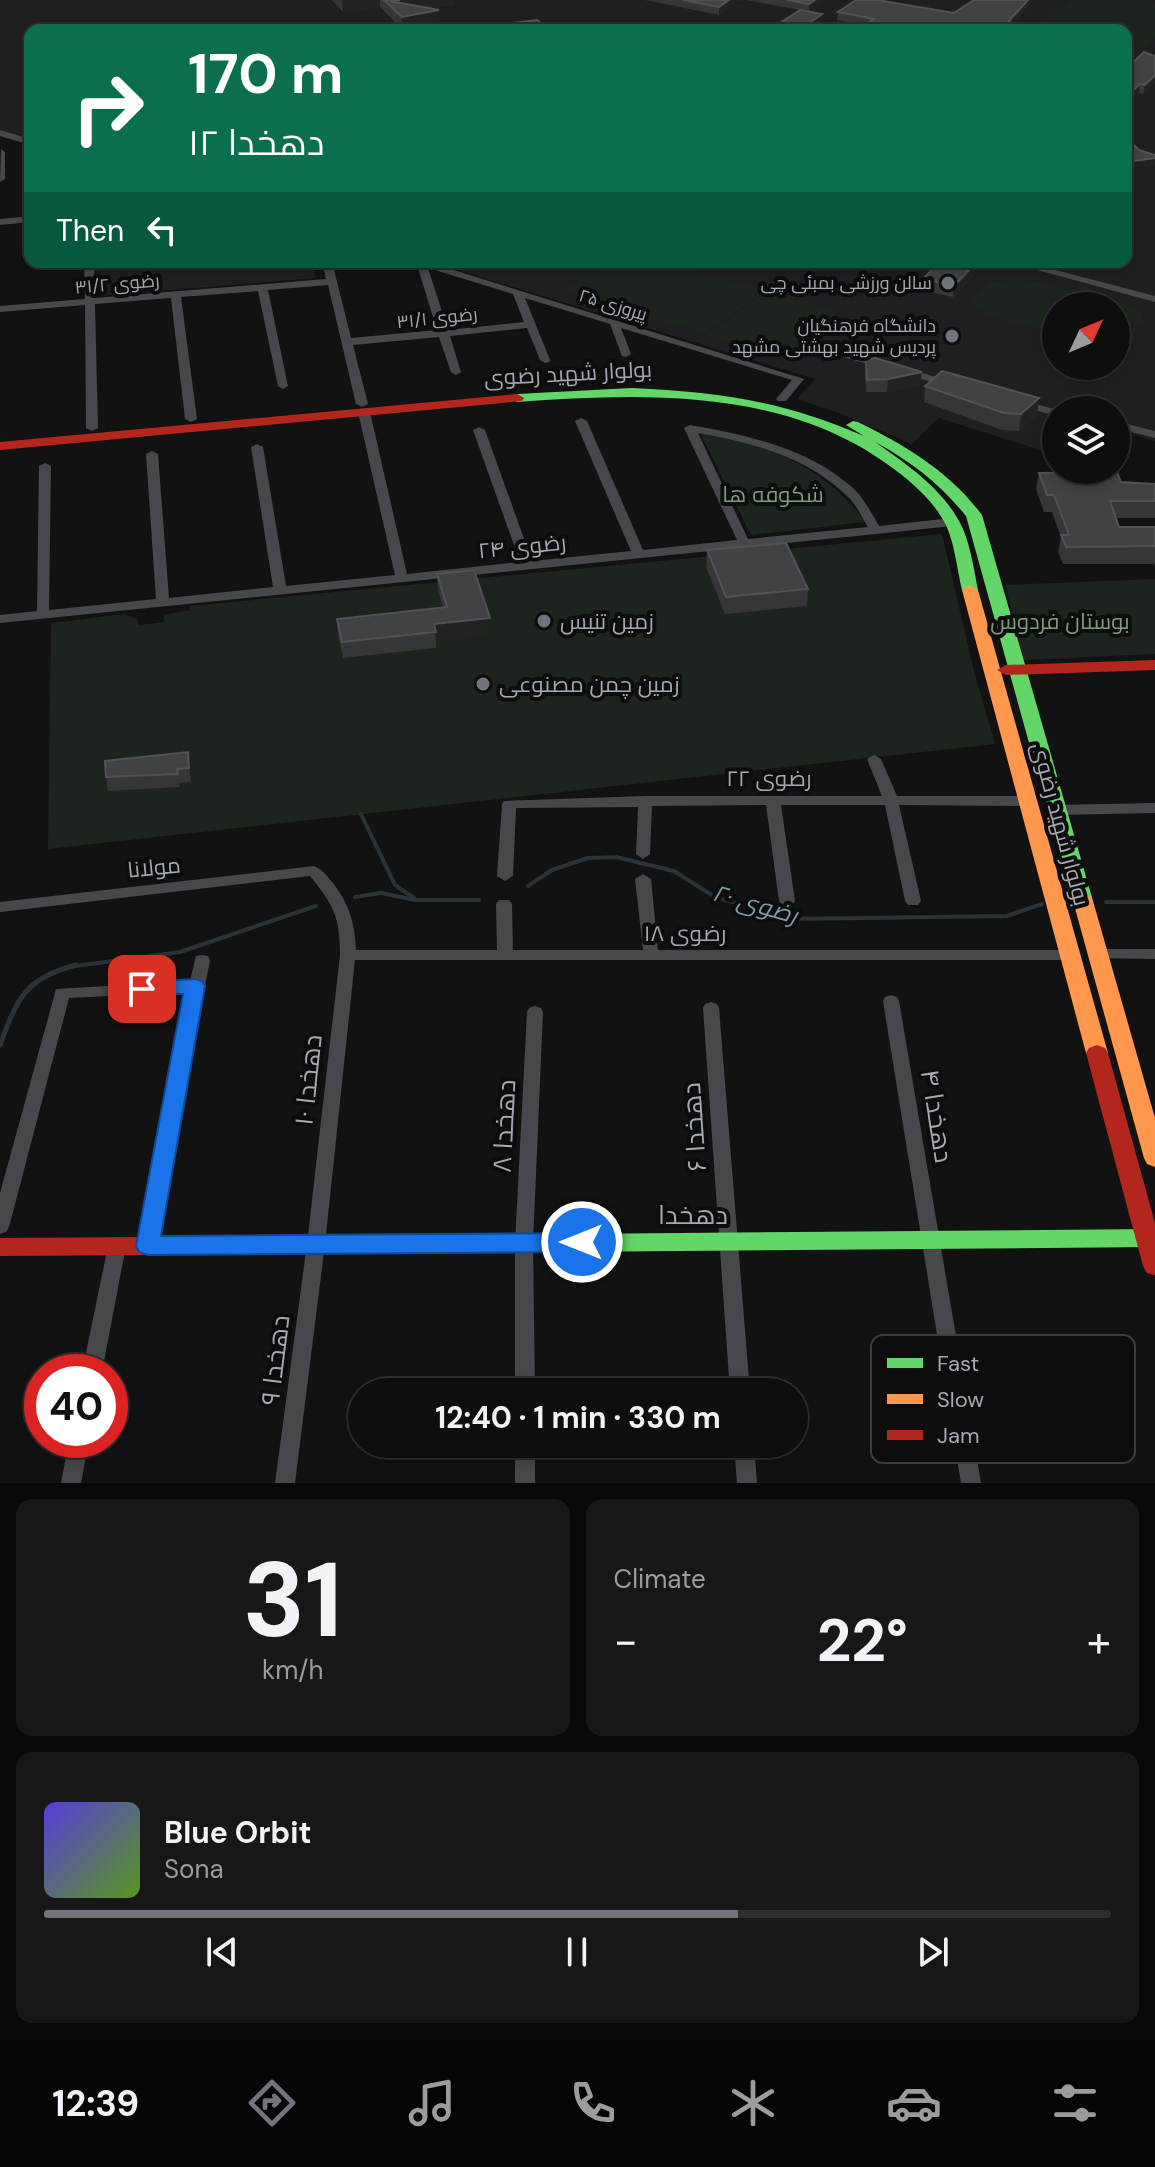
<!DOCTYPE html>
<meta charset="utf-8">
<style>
body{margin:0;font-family:"DM Sans",Cairo,sans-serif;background:#171717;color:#f1f3f6;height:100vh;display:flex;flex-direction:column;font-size:30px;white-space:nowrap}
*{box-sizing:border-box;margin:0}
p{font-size:26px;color:#9b9c9e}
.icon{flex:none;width:44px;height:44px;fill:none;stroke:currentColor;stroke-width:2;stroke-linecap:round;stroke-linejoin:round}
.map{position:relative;height:1483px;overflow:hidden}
.sheet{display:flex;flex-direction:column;gap:16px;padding:16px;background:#080808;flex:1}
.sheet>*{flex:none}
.banner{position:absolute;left:24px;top:24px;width:1108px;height:244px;border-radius:16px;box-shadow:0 4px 12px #0003,0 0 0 2px #2e2e2e;background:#0b6e4f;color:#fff;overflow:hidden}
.needle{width:52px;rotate:46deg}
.tools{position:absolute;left:1042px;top:292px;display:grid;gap:16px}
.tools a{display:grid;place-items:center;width:88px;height:88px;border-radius:50%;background:#0e0e0e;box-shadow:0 4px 12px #0003,0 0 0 2px #2e2e2e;font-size:40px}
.speed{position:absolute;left:24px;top:1354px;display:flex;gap:16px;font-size:40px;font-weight:700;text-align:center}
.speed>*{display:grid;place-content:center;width:104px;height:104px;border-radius:50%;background:#0e0e0e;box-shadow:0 4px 12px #0003,0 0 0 2px #2e2e2e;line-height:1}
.speed .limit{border:12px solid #d22;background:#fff;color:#111}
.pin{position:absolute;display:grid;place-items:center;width:68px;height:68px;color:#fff;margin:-34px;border-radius:16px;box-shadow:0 4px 12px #0006}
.me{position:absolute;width:88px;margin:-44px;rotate:270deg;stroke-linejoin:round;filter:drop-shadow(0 0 6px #0008)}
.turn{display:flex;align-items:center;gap:28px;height:168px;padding:0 32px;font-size:36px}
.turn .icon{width:104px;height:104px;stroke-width:2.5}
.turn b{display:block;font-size:56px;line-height:68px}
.then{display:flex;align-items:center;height:76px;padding:0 32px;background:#0003;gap:16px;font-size:30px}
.big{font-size:60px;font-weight:700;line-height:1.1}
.sheet .widget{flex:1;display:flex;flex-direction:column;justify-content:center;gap:12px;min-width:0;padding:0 28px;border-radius:16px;background:#171717}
.sheet .dial{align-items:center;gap:0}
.dial b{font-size:104px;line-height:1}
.song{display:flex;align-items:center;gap:24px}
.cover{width:96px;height:96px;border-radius:12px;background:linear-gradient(135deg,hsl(250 70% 55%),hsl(90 70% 35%))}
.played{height:8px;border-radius:4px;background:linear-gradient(90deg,#71757b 65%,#2e2e2e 65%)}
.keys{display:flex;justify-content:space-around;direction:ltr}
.heat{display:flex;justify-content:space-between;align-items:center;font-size:44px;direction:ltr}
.sheet .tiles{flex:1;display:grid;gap:16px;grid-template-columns:1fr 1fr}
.widget:last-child{grid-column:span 2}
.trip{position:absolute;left:348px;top:1378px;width:460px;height:80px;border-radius:40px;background:#0e0e0e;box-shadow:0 4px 12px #0003,0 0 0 2px #2e2e2e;font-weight:700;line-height:80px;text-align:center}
.dock{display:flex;height:128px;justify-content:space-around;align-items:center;background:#060606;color:#9b9c9e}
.dock .icon{width:56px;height:56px}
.dock .active{color:#71757b}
.dock b{font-size:36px;color:#f1f3f6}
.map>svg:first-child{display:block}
.built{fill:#1f1f21;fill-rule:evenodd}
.green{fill:#1d231d}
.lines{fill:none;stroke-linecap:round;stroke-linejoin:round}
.stream-far1{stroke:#2a3337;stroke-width:4}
.stream{stroke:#2a3337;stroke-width:5}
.street{fill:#47484b;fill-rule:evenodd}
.fast{fill:#63d668;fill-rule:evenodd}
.slow{fill:#ff974d;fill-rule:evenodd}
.jam{fill:#b3261e;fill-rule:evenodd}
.wall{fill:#353637}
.shaded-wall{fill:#222223}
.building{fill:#414245;stroke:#515256;stroke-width:2}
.route{fill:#1a73e8;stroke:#114b97;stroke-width:2}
.poi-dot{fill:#71757b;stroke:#0d0d0e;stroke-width:3}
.labels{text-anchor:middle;stroke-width:8;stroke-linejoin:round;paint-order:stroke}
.far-poi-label{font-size:18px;fill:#a4aab3;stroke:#0d0d0e;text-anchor:end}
.far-street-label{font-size:18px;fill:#a4aab3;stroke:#0d0d0e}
.street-label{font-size:22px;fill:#a4aab3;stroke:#0d0d0e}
.park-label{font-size:22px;fill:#7e9d7d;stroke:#0d0d0e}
.poi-label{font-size:22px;fill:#a4aab3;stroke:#0d0d0e;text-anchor:start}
.water-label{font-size:24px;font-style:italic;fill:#7e9bac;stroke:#0d0d0e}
.near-street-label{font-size:26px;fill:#a4aab3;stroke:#0d0d0e}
.key{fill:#0d0d0e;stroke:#3a3c40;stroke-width:2}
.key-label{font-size:22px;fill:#a4aab3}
</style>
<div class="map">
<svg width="1155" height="1483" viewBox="0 0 1155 1483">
<rect width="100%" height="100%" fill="#121213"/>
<g class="built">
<path d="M0 0H1155V441L1116 430V410H1056V446L1050 453 939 418 912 444 839 413 797 399 815 379 431 262H1126V30H30V140L0 131ZM1056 306H1116V366H1056Z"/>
<path d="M96 262H312L316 278 101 296 97 294Z"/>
</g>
<g class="green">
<path d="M1070 0H1146L1155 3V37L1139 52 1126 54V30H1032Z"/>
<path d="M609 262H668L766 290 705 333 562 292Z"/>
<path d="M1020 278 1128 304 1142 313 1145 323 1128 339 1116 343V306H1056V334L988 316 972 305 973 297 991 282Z"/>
<path d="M766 292 839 312 788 359 706 335Z"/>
<path d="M700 433C767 443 826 467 865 522L751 535Z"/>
<path d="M942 534 974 671 995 744 48 849 51 623 124 614 137 619 139 625 164 622V615L190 610V606Z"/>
<path d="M1155 579V654L1024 660 1005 585Z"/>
</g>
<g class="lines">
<g class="stream-far1">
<path d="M361 814 395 885 414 898"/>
<path d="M528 886 552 870 588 858 616 857 674 871 715 897 791 919 1007 916 1042 904"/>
<path d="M355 897 381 893 415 900H479"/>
<path d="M1106 902H1155"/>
<path d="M68 967 180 952 316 906"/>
</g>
<path class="stream" d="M0 1045C17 999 25 978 76 965"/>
<g class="street">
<path d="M0 130 30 139V145L0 136Z"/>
<path d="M1 149 5 152V179L0 182Z"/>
<path d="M30 216V222L0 225V219Z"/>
<path d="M84 262H94L95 298 326 279 322 262H332L351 338 437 330 417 265 413 262H428L804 379 786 401H778L776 399 792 380 621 328 631 354 626 357 622 356 610 324 525 298 550 360 549 362 545 363 540 360 527 328 450 336 461 372 456 375 451 372 439 337 353 345 368 404 362 407 356 404 328 285 268 290 288 386 283 389 278 386 258 291 181 297 197 419 191 422 185 419 171 298 95 304 98 428 92 431 86 428 85 305 0 312V306L85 299ZM428 268 513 294 524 322 448 330Z"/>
<path d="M1008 262H1025L1155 296V302Z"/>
<path d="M831 347 888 364 889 366 884 369 827 352V348Z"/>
<path d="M904 368 954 382 955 384 950 387 900 373 899 371Z"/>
<path d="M1020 400 1058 410 1056 416 1016 405 1014 403Z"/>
<path d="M364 409 370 412 407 574 520 562 473 430 479 427 485 430 532 561 631 551 575 421 581 418 587 421 643 550 737 540 684 428 690 425C748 435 811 449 855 490 865 500 872 514 879 526L952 518 958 522 952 526 876 534 0 623V615L37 611 39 466 45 463 51 466 49 610 156 599 146 454 152 451 158 454 169 598 273 587 251 447 257 444 263 447 286 586 395 575 358 412ZM698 433C750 442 808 457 847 496 856 504 861 516 868 527L748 539Z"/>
<path d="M1116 421 1155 431V438L1116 428Z"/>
<path d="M874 755 881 759 897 796H1030L1037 801 1030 806 899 805 921 901 918 905H908L905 901 885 805H781L795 901 792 905H782L779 901 766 805 652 806 650 854 643 859 636 854 638 807 516 808 513 876 505 881 497 876 502 804 504 801 645 796H882L867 759Z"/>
<path d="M1155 803V813L1056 815 1049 810 1056 805Z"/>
<path d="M314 866C322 869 327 876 333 883 349 904 355 923 356 950H497L496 904 499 900H509L512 904 513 950H643L635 879 643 874 651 879 658 950H1071L1077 951 1079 955 1077 959 1071 960H355L325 1244 295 1483H275L307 1244 340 955C340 918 334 905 310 876L0 912V902Z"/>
<path d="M1097 949H1155V959L1091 958 1089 954 1091 950Z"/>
<path d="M202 955 208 956 210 960 154 1251 148 1253 142 1251 139 1246 188 992 69 998 9 1227 6 1232 0 1234V1193L56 989 190 981 196 956Z"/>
<path d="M891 995 897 997 899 1001 981 1483H961L883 1001 885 997Z"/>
<path d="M711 1002 717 1004 719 1008 750 1392H730L703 1008 705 1004Z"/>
<path d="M535 1006 541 1008 543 1012 533 1243 535 1392H515V1243L527 1012 529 1008Z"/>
<path d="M117 1239 123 1241 126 1246 102 1372H82L108 1246 111 1241Z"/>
<path d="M69 1440H89L81 1483H61Z"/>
<rect x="515" y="1444" width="20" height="39"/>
<path d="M734 1444H754L757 1483H737Z"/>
</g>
<g class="fast">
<path d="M632 388C720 392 783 401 864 436L846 425 853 421 858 422C905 445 950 472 982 515L1093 901 1090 906H1076L1073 901 966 516C941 485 911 461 875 442 908 465 946 491 963 529 971 548 974 570 978 590L970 595 962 590C957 569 955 545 946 525 934 501 909 479 887 464 781 388 642 393 517 402L510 398 517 394Z"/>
<path d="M1155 1229V1247L568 1252 560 1250 556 1243 560 1236 568 1234Z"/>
</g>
<g class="slow">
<path d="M970 585 978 590 1108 1053 1105 1058 1097 1061 1089 1058 1086 1053 962 590Z"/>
<path d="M1083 894 1090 896 1093 901 1155 1118V1167L1147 1164 1144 1158 1073 901 1076 896Z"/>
</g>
<g class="jam">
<path d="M517 394 524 398 522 401 0 450V442Z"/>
<path d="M1155 660V670L1006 675 997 670 1006 665Z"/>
<path d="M1097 1045 1105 1048 1108 1053 1155 1223V1275L1147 1273 1143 1266 1086 1053 1089 1048Z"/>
<path d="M568 1234 576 1236 580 1243 576 1250 568 1252 0 1256V1238Z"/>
</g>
</g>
<g class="wall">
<path d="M332 0H454V4L428 8 440 21 402 29 380 7 343 12Z"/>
<path d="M645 0H826L809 12 822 18 804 30H769L800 10 746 0 738 1 719 15Z"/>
<path d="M973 0H1033L1012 25 1011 30H857L864 25 837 20 838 12 954 13Z"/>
<path d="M1155 56V82L1143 94 1139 93 1126 105V69Z"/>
<path d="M1126 137 1139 150 1132 168 1126 162Z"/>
<path d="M956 265 974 275 953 297 921 290 923 279Z"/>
<path d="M866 360 920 384 887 392H866L865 372Z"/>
<path d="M925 386 1039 398 1037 415 1019 431 1002 430 924 402Z"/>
<path d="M1039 473 1121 482 1155 484V518H1116L1119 527H1155V567L1154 564H1063L1058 552 1061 537 1052 512H1044L1036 489Z"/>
<path d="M707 550 808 589 807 606 725 614 706 567Z"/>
<path d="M437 574 490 633 436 640V648L343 658 338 634 337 619 443 607 438 590Z"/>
<path d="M189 765 191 782 179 783 180 787 108 791 106 777Z"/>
</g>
<g class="shaded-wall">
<path d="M342 0H380V7L343 12Z"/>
<path d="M400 0H454V4L397 12 390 1Z"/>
<path d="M729 0H746L738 1 719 15V7Z"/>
<path d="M815 0H826L809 12V4Z"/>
<path d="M1028 0H1033L1012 25 1011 30H1004L1008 22Z"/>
<path d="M439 10 440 21 402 29V17Z"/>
<path d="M822 14V18L804 30H799Z"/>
<path d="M1155 75V82L1143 94 1145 85Z"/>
<path d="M1140 84 1139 93 1126 105 1127 97Z"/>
<path d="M1155 158V166L1132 168 1133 161Z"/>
<path d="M975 264 974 275 953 297 954 286Z"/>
<path d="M922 372 920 384 887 392 888 379Z"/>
<path d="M1039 398 1037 415 1019 431 1021 414Z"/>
<path d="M490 618V633L436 640 434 624Z"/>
</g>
<g class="building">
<path d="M384 0H400L390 1 439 10 402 17Z"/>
<path d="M683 0H729L719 7Z"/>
<path d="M787 0H815L809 4Z"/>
<path d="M856 0H877L954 13 974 0H1028L1008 22 1012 23 1004 30H899L883 27 878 30H857L874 19 838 12Z"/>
<path d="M800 10 822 14 799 30H769Z"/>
<path d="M537 20 549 30H492L488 26Z"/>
<path d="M1144 52 1155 56V75L1145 85 1140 84 1126 97V69Z"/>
<path d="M1126 137 1139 150 1155 155V158L1133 161 1126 154Z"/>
<path d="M939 262 956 265 957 262 975 264 954 286 923 279Z"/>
<path d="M875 358 922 372 888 379 867 380 866 360Z"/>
<path d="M942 371 1039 398 1021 414 1004 413 925 386Z"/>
<path d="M1117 472 1121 482 1155 484V501H1110L1119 527H1155V546L1066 547 1061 535H1069L1054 495H1047L1039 473Z"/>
<path d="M786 543 808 589 726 597 707 550Z"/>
<path d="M474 570 490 618 434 624 436 632 342 642 337 619 447 607 437 574Z"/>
<path d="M188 752 189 768 177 769 178 774 106 777 105 761Z"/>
</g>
<path class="route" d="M195 979 202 981 205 986 161 1236 582 1233 591 1236 594 1242 591 1249 582 1252 148 1255 139 1252 136 1246 183 994H134L131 989 134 984 142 982Z"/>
<g class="poi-dot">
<circle cx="948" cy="283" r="8"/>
<circle cx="952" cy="336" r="8"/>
<circle cx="544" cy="621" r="8"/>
<circle cx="483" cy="684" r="8"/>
</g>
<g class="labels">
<g class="far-poi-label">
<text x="932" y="289">سالن ورزشی بمبئی چی</text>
<text x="936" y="332">دانشگاه فرهنگیان<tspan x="936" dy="21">پردیس شهید بهشتی مشهد</tspan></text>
</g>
<g class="far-street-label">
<text transform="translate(117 284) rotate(-5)" y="6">رضوی ۳۱/۲</text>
<text transform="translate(613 305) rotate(17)" y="6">پیروزی ۲۵</text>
<text transform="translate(437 318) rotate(-6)" y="6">رضوی ۳۱/۱</text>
</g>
<g class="street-label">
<text transform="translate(568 373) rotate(-3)" y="8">بولوار شهید رضوی</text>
<text transform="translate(522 546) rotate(-6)" y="8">رضوی ۲۴</text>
<text x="769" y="786">رضوی ۲۲</text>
<text transform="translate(1061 824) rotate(75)" y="8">بولوار شهید رضوی</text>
<text transform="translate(154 867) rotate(-6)" y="8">مولانا</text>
<text x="685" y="941">رضوی ۱۸</text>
</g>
<g class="park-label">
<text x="773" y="502">شکوفه ها</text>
<text x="1060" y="629">بوستان فردوس</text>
</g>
<g class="poi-label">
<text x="560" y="629">زمین تنیس</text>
<text x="499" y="692">زمین چمن مصنوعی</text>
</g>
<g class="water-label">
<text transform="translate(755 904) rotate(16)" y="8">رضوی ۲۰</text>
</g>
<g class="near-street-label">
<text transform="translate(308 1080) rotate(-84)" y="9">دهخدا ۱۰</text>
<text transform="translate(937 1116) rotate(81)" y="9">دهخدا ۴</text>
<text transform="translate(504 1126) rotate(-87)" y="9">دهخدا ۸</text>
<text transform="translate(694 1127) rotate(-94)" y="9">دهخدا ۶</text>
<text x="693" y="1224">دهخدا</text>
<text transform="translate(275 1360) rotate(-83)" y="9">دهخدا ۹</text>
</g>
</g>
<rect x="871" y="1335" width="264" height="128" rx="12" class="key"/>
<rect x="887" y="1358" width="36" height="10" fill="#63d668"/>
<rect x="887" y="1394" width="36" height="10" fill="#ff974d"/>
<rect x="887" y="1430" width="36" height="10" fill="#b3261e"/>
<g class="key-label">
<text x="937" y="1371">Fast</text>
<text x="937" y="1407">Slow</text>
<text x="937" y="1443">Jam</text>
</g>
</svg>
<div class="tools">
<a><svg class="needle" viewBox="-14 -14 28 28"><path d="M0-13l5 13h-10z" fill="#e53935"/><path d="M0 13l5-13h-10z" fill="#9b9c9e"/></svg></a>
<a><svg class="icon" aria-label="layers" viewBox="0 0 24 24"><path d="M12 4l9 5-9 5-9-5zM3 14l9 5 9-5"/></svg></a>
</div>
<div class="speed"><div class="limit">40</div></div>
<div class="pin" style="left:142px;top:989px;background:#d93025"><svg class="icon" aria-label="arrive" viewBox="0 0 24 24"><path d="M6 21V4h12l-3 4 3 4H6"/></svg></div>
<svg class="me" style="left:582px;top:1242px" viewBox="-20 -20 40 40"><circle r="17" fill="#1a73e8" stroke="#fff" stroke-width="3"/><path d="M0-11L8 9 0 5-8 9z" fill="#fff"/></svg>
<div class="trip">12:40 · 1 min · 330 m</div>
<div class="banner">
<div class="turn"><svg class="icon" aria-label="right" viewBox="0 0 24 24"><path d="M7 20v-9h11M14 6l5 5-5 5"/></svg><div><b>170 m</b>دهخدا ۱۲</div></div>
<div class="then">Then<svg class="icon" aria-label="left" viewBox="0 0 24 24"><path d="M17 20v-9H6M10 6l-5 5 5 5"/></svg></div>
</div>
</div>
<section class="sheet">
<div class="tiles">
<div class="widget dial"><b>31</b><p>km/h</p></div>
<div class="widget"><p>Climate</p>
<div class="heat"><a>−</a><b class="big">22°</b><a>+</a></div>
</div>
<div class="widget">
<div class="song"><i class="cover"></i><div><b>Blue Orbit</b><p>Sona</p></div></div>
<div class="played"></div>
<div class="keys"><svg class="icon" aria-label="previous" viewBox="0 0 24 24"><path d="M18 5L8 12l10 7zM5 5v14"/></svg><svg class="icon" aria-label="pause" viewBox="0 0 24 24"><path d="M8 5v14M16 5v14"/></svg><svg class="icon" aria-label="next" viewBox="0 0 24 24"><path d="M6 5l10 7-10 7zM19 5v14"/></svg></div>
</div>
</div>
</section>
<nav class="dock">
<b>12:39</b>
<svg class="icon active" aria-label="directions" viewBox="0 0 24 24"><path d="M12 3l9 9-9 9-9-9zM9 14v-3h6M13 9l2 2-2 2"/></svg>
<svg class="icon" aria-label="music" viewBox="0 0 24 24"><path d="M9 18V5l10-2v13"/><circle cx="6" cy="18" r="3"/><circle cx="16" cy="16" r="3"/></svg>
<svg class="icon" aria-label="phone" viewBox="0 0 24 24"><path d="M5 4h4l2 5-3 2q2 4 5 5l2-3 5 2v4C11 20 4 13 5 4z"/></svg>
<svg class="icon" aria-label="climate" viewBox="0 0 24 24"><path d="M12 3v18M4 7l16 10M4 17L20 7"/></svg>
<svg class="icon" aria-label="car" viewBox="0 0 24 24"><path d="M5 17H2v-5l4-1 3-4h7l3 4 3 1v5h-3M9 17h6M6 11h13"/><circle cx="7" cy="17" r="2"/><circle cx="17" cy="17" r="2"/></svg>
<svg class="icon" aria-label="filters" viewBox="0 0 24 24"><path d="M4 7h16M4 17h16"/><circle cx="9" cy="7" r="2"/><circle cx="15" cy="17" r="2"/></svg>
</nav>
